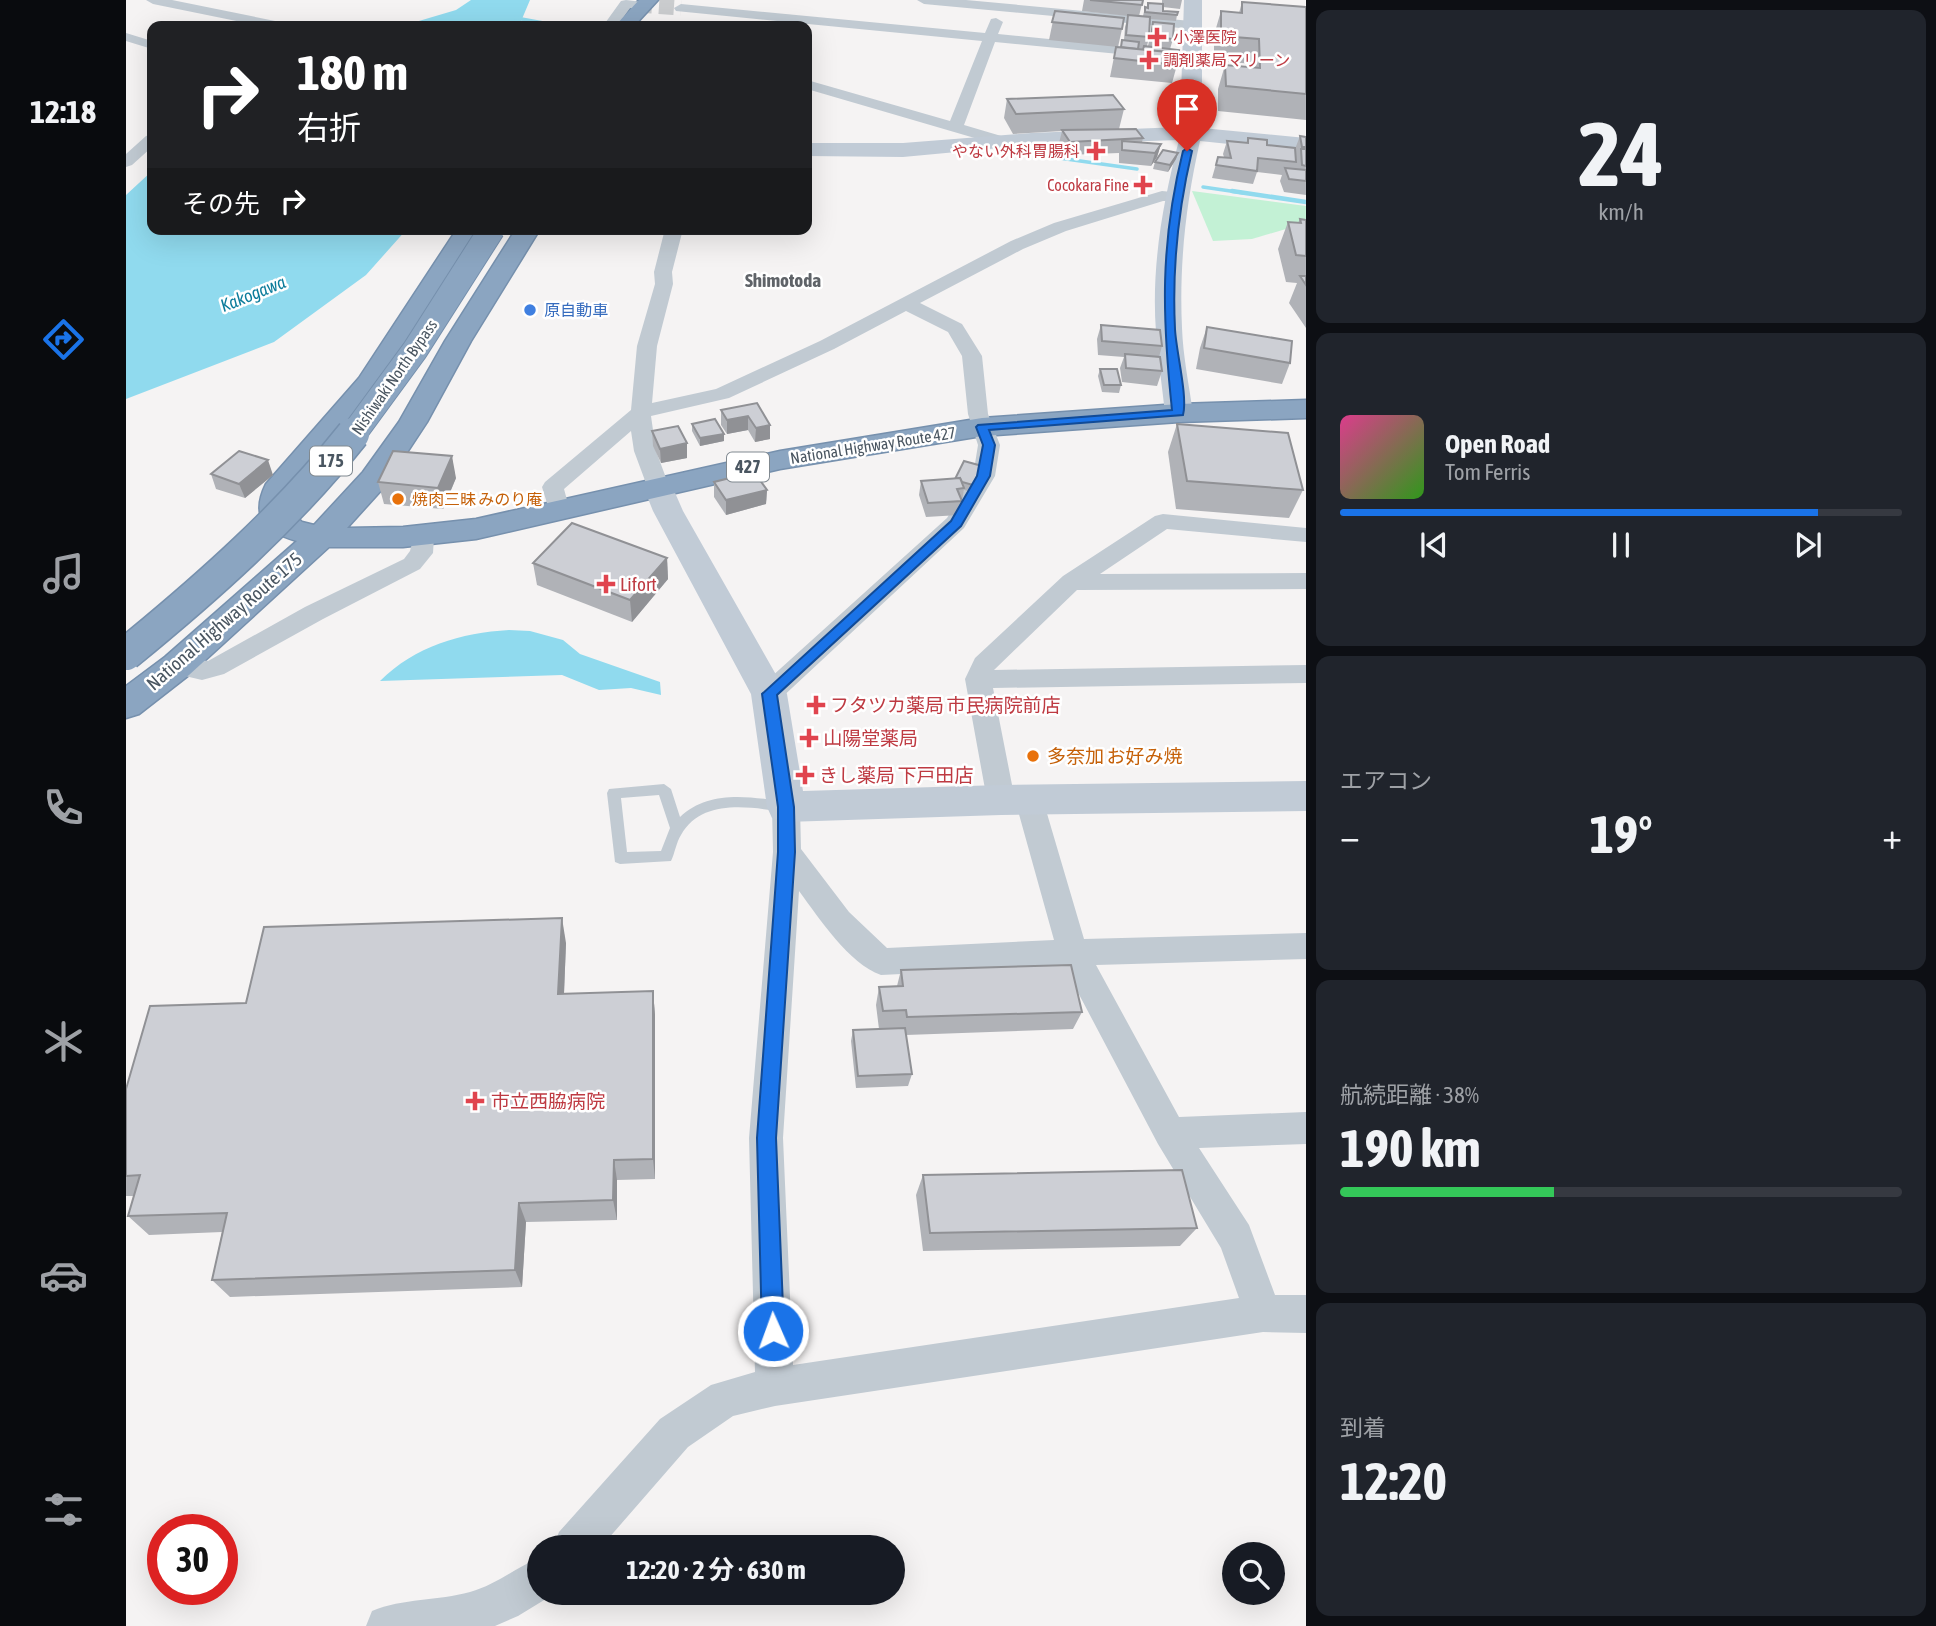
<!DOCTYPE html>
<html lang="ja">
<meta charset="utf-8">
<style>
body{margin:0;font-family:"Asap Condensed","Noto Sans JP",sans-serif;background:#20242c;color:#f1f3f6;height:100vh;display:flex;flex-direction:column;font-size:26px;white-space:nowrap}
*{box-sizing:border-box;margin:0}
p{font-size:23px;color:#9ea1a6}
.icon{flex:none;width:38px;height:38px;fill:none;stroke:currentColor;stroke-width:2;stroke-linecap:round;stroke-linejoin:round}
.map{position:relative;flex:1;overflow:hidden}
.drawer{display:flex;flex-direction:column;gap:10px;padding:10px;background:#0d0f14;width:630px}
.drawer>*{flex:none}
.banner{position:absolute;left:21px;top:21px;width:665px;height:214px;border-radius:14px;box-shadow:0 7px 28px #0002;background:#202124;color:#fff;overflow:hidden}
.tools{position:absolute;left:1096px;top:1542px;display:grid;gap:14px}
.tools a{display:grid;place-items:center;width:63px;height:63px;border-radius:50%;background:#171b24;box-shadow:0 7px 28px #0002;font-size:35px}
.speed{position:absolute;left:21px;top:1514px;display:flex;gap:14px;font-size:35px;font-weight:700;text-align:center}
.speed>*{display:grid;place-content:center;width:91px;height:91px;border-radius:50%;background:#171b24;box-shadow:0 7px 28px #0002;line-height:1}
.speed .limit{border:10px solid #d22;background:#fff;color:#111}
.pin{position:absolute;display:grid;place-items:center;width:60px;height:60px;color:#fff;margin:-72px -30px;border-radius:50% 50% 50% 0;rotate:-45deg;box-shadow:0 0 7px #0007}
.pin .icon{rotate:45deg}
.me{position:absolute;width:77px;margin:-38px;rotate:358deg;stroke-linejoin:round;filter:drop-shadow(0 0 5px #0008)}
.turn{display:flex;align-items:center;gap:24px;height:147px;padding:0 35px;font-size:32px}
.turn .icon{width:91px;height:91px;stroke-width:2.5}
.turn b{display:block;font-size:49px;line-height:60px}
.then{display:flex;align-items:center;height:66px;padding:0 35px;background:#0003;gap:14px;font-size:26px}
.big{font-size:52px;font-weight:700;line-height:1.1}
.drawer .card{flex:1;display:flex;flex-direction:column;justify-content:center;gap:10px;min-width:0;padding:0 24px;border-radius:14px;background:#20242c}
.drawer .dial{align-items:center;gap:0}
.dial b{font-size:91px;line-height:1}
.song{display:flex;align-items:center;gap:21px}
.cover{width:84px;height:84px;border-radius:10px;background:linear-gradient(135deg,hsl(330 70% 55%),hsl(110 70% 35%))}
.played{height:7px;border-radius:4px;background:linear-gradient(90deg,#1a73e8 85%,#363941 85%)}
.keys{display:flex;justify-content:space-around;direction:ltr}
.heat{display:flex;justify-content:space-between;align-items:center;font-size:38px;direction:ltr}
.charge{height:10px;border-radius:5px;background:linear-gradient(90deg,#34c759 38%,#363941 0)}
.trip{position:absolute;left:401px;top:1535px;width:378px;height:70px;border-radius:35px;background:#171b24;box-shadow:0 7px 28px #0002;font-weight:700;line-height:70px;text-align:center}
main{display:flex;flex:1;min-height:0}
.menu{display:flex;flex-direction:column;width:126px;justify-content:space-around;align-items:center;background:#090b0e;color:#9ea1a6}
.menu .icon{width:49px;height:49px}
.menu .selected{color:#1a73e8}
.menu b{font-size:32px;color:#f1f3f6}
.map>svg:first-child{display:block}
.green{fill:#c3f1d5}
.water{fill:#90daee}
.lines{fill:none;stroke-linecap:round;stroke-linejoin:round}
.stream-far1{stroke:#90daee;stroke-width:3.5}
.stream{stroke:#90daee;stroke-width:4.5}
.street-tunnel{stroke:#caccce;stroke-width:15;stroke-dasharray:15 7;stroke-linecap:butt}
.highway-casing{stroke:#7690ad;stroke-width:3}
.lane{fill:#c1cad2;fill-rule:evenodd}
.street{fill:#c1cad2;fill-rule:evenodd}
.secondary{fill:#c1cbd6;fill-rule:evenodd}
.highway{fill:#8ba5c1;fill-rule:evenodd}
.highway-bridge-far1-casing{stroke:#7690ad;stroke-width:27;stroke-linecap:butt}
.highway-bridge-casing{stroke:#7690ad;stroke-width:35;stroke-linecap:butt}
.highway-bridge-far1{stroke:#8ba5c1;stroke-width:25}
.highway-bridge{stroke:#8ba5c1;stroke-width:32}
.wall{fill:#b0b2b7}
.shaded-wall{fill:#909195}
.building{fill:#cdcfd5;stroke:#909195;stroke-width:2}
.route{fill:#1a73e8;stroke:#114b97;stroke-width:2}
.health-dot{fill:#e0444e;stroke:#fff;stroke-width:2.5}
.shop-dot{fill:#3f7fe0;stroke:#fff;stroke-width:2.5}
.food-dot{fill:#e8710a;stroke:#fff;stroke-width:2.5}
.labels{text-anchor:middle;stroke-width:5;stroke-linejoin:round;paint-order:stroke}
.far-health-label{font-size:16px;fill:#be3a42;stroke:#fff;text-anchor:start}
.far-shop-label{font-size:16px;fill:#366cbe;stroke:#fff;text-anchor:start}
.far-street-label{font-size:16px;fill:#4a5661;stroke:#fff}
.far-food-label{font-size:16px;fill:#c56008;stroke:#fff;text-anchor:start}
.far-water-label{font-size:18px;font-style:italic;fill:#0c7c9b;stroke:#fff}
.shield{fill:#fff;stroke:#808990;stroke-width:2}
.shield-label{font-size:18px;font-weight:bold;fill:#4a5661}
.far-quarter-label{font-size:19px;font-weight:bold;fill:#5f6368;stroke:#fff}
.health-label{font-size:19px;fill:#be3a42;stroke:#fff;text-anchor:start}
.street-label{font-size:19px;fill:#4a5661;stroke:#fff}
.food-label{font-size:19px;fill:#c56008;stroke:#fff;text-anchor:start}
</style>
<main>
<nav class="menu">
<b>12:18</b>
<svg class="icon selected" aria-label="directions" viewBox="0 0 24 24"><path d="M12 3l9 9-9 9-9-9zM9 14v-3h6M13 9l2 2-2 2"/></svg>
<svg class="icon" aria-label="music" viewBox="0 0 24 24"><path d="M9 18V5l10-2v13"/><circle cx="6" cy="18" r="3"/><circle cx="16" cy="16" r="3"/></svg>
<svg class="icon" aria-label="phone" viewBox="0 0 24 24"><path d="M5 4h4l2 5-3 2q2 4 5 5l2-3 5 2v4C11 20 4 13 5 4z"/></svg>
<svg class="icon" aria-label="climate" viewBox="0 0 24 24"><path d="M12 3v18M4 7l16 10M4 17L20 7"/></svg>
<svg class="icon" aria-label="car" viewBox="0 0 24 24"><path d="M5 17H2v-5l4-1 3-4h7l3 4 3 1v5h-3M9 17h6M6 11h13"/><circle cx="7" cy="17" r="2"/><circle cx="17" cy="17" r="2"/></svg>
<svg class="icon" aria-label="filters" viewBox="0 0 24 24"><path d="M4 7h16M4 17h16"/><circle cx="9" cy="7" r="2"/><circle cx="15" cy="17" r="2"/></svg>
</nav>
<div class="map">
<svg width="1180" height="1626" viewBox="0 0 1180 1626">
<rect width="100%" height="100%" fill="#f5f3f3"/>
<path class="green" d="M1066 191 1180 206V223L1126 239 1087 241Z"/>
<g class="water">
<path d="M345 0H404L393 26H276L330 10Z"/>
<path d="M26 171V229H281L240 275 148 342 0 399V195Z"/>
<path d="M383 630 404 631 437 640 454 654 534 682 535 695 505 688 473 690 436 675 254 681C289 646 335 633 383 630Z"/>
</g>
<g class="lines">
<g class="stream-far1">
<path d="M390 18 434 26"/>
<path d="M890 147 933 158 1011 169"/>
<path d="M1077 187 1118 193"/>
</g>
<path class="stream" d="M1106 191 1180 202"/>
<path class="street-tunnel" d="M511 5 555 8"/>
<defs>
<g id="highway">
<path d="M513 0H532L508 26H489Z"/>
<path d="M331 229H355L254 388 168 488 163 510 176 522 188 525 237 472 273 422 319 341 390 229H414L345 341 301 422 259 486 221 528 277 527 350 519 654 451 856 418 1053 404 1180 400V418L1053 422 856 436 654 469 350 539 277 547H203L63 675 13 714 0 718V686L39 657 171 541C139 532 124 517 140 484L233 378Z"/>
</g>
</defs>
<use href="#highway" class="highway-casing"/>
<path class="lane" d="M538 784 545 789 554 817C582 790 623 796 658 802L663 803 665 807 663 811 658 812C624 807 576 798 555 835 550 843 549 853 545 861L494 864 489 862 481 793 483 789ZM533 795 544 828 535 851 501 852 495 798Z"/>
<g class="street">
<path d="M20 0H46L154 22 161 26H135L27 4Z"/>
<path d="M500 0 516 2 518 5 511 9 504 8 491 26H477L495 1Z"/>
<path d="M791 0H840L1065 21 1072 25 1065 29 798 4Z"/>
<path d="M555 4 859 33 865 19 870 18 877 22 872 34 1065 53 1072 57 1065 61 869 42 838 125 882 138 884 141 882 144 876 146 681 89V80L824 121 856 41 550 11 548 8Z"/>
<path d="M0 33 26 41V49L0 41Z"/>
<path d="M26 134V147L6 165 0 167V154L20 136Z"/>
<path d="M1036 191 1056 193 1058 197 1056 201H1037L940 231 897 249 794 303 836 324 856 356 862 414 874 445 869 476 838 528 652 701 643 703 634 701 630 694 634 687 821 518 847 476 852 445 842 414 836 356 822 332 780 311 708 349 603 398 525 416 530 451 543 486 540 491H524L521 486 508 451 505 431 438 489 444 511 441 516H425L416 487 419 482 505 410 511 346 529 284 528 272 539 229H557L546 272 547 284 531 346 526 403 590 389 694 341 885 241 928 223Z"/>
<path d="M1037 514 1180 528V542L1041 529 974 574 1180 573V589L951 590 868 670 1180 665V683L867 688 889 800 885 808 875 811 865 808 861 800 839 679 849 658 937 576 1029 516Z"/>
<path d="M297 530 305 532 308 537 307 553 294 569 197 619 98 674 76 680 42 672 38 666 42 660 51 657 82 661 179 607 278 559 284 551 289 532Z"/>
<path d="M903 789 913 792 917 800 958 939 1180 933V959L970 965 1053 1117 1180 1112V1144L1073 1148 1123 1225 1149 1295H1180V1333L1137 1332 649 1406 607 1416 562 1447 475 1547H427L433 1532 534 1419 585 1385 629 1372 623 1138 647 852 646 807 650 799 660 796 670 799 674 807 675 849 723 912 761 948 928 940 889 800 893 792ZM673 891C693 918 723 964 755 975L938 966 1032 1144 1095 1248 1113 1298 667 1365 657 1138Z"/>
<path d="M413 1558V1592L428 1594 392 1616 369 1626H240L246 1611C277 1598 312 1601 344 1592 370 1585 389 1568 413 1558Z"/>
</g>
<g class="secondary">
<path d="M1058 0H1076V128L1180 138V152L1074 141C1060 203 1053 264 1056 328 1057 356 1063 385 1067 413L1063 419 1053 422 1043 419 1039 413C1036 386 1032 359 1030 332 1025 267 1037 202 1053 140L905 145 777 157 681 156V143H777L905 133 1054 127Z"/>
<path d="M532 477 543 479 557 511 661 694 677 791 875 785 1180 781V811L875 815 660 822 646 818 641 807 625 694 527 511 517 486 521 479Z"/>
</g>
<use href="#highway" class="highway"/>
<defs>
<path id="highway-bridge-far1" d="M226 436 289 350 366 229"/>
<path id="highway-bridge" d="M0 654C82 587 161 517 227 434"/>
</defs>
<use href="#highway-bridge-far1" class="highway-bridge-far1-casing"/>
<use href="#highway-bridge" class="highway-bridge-casing"/>
<use href="#highway-bridge-far1" class="highway-bridge-far1"/>
<use href="#highway-bridge" class="highway-bridge"/>
</g>
<g class="wall">
<path d="M958 0H1017L1013 16H1017L1019 7 1036 4V0H1056L1054 9 1037 7V11L1051 15 1050 21 1024 19 1023 37 1021 46H1022L1027 22 1047 39 1044 49 1051 65 1046 83 984 77 990 47H994L998 40 999 27 1002 16 956 11Z"/>
<path d="M1116 2 1180 7V120L1092 111V89L1099 65 1125 67V64L1088 60V35L1095 11 1113 13Z"/>
<path d="M929 11 996 29 992 47 923 40Z"/>
<path d="M881 99 998 109 993 129 1017 138 1016 142 1035 144 1031 157 1025 166 993 163V153L941 155 933 143 936 131 887 134 878 118Z"/>
<path d="M1174 136 1180 137V195L1158 192 1154 181 1156 175 1131 172 1127 184 1086 178 1092 157H1098L1097 154 1101 141 1120 143 1122 138 1141 145 1169 149Z"/>
<path d="M1052 153 1050 159 1042 172 1027 169 1029 162Z"/>
<path d="M1174 219 1180 220V328L1163 303 1171 283 1160 282 1152 249 1162 222 1172 223Z"/>
<path d="M975 325 1036 346 1033 357 1036 371 1031 386 996 382 994 368 998 357 972 355 971 339Z"/>
<path d="M1081 327 1164 363 1156 384 1070 369 1074 348Z"/>
<path d="M974 369 995 385 993 393 976 392 972 376Z"/>
<path d="M631 403 644 439 629 442 622 430 601 434 595 425V410Z"/>
<path d="M566 424 598 441 574 446 566 431Z"/>
<path d="M1051 424 1177 490 1163 518 1050 509 1042 452Z"/>
<path d="M526 431 561 443V458L535 463 527 446Z"/>
<path d="M856 466 855 473 846 492 838 490 833 515 800 517 793 495 795 481 829 479Z"/>
<path d="M85 474 147 475 119 498 90 489Z"/>
<path d="M330 478 317 509 258 504 252 482Z"/>
<path d="M588 482 641 490 640 504 600 515 588 497Z"/>
<path d="M541 558 542 579 506 622 411 585 407 563Z"/>
<path d="M440 943 438 994 527 991 529 1015V1179L491 1180V1220L400 1222 396 1287 104 1297 86 1280 96 1232 23 1235 2 1216 8 1196H0V1089L120 1003Z"/>
<path d="M775 970 956 1012 947 1029 780 1035 786 1074 782 1086 730 1088 725 1041 727 1030 753 1029 750 1005 753 987 771 986Z"/>
<path d="M797 1175 1071 1228 1054 1246 797 1251 790 1195Z"/>
</g>
<g class="shaded-wall">
<path d="M1035 144 1031 157 1025 166 1029 153Z"/>
<path d="M1052 153 1050 159 1042 172 1044 165Z"/>
<path d="M622 416V430L601 434V420Z"/>
<path d="M644 425V439L629 442 630 428Z"/>
<path d="M598 434V441L574 446V438Z"/>
<path d="M561 443V458L535 463 534 449Z"/>
<path d="M326 456 330 478 317 509 312 488Z"/>
<path d="M142 460 147 475 119 498 113 484Z"/>
<path d="M856 466 855 473 846 492 847 485Z"/>
<path d="M641 490 640 504 600 515V500Z"/>
<path d="M541 558 542 579 506 622 504 600Z"/>
<path d="M436 918 440 943 437 1017 432 994Z"/>
<path d="M527 991 529 1015V1179L527 1159Z"/>
<path d="M488 1160 491 1180V1220L487 1200Z"/>
<path d="M393 1203 400 1222 396 1287 389 1270Z"/>
</g>
<g class="building">
<path d="M964 0H1017L1016 5Z"/>
<path d="M1116 2 1180 7V94L1100 86 1099 65 1134 68 1133 39 1095 36V11L1116 13Z"/>
<path d="M1022 3 1037 4V11L1052 12 1051 15 1019 12V7L1022 8Z"/>
<path d="M929 11 998 18 996 29 926 22Z"/>
<path d="M1002 15 1024 17 1023 37 1000 35Z"/>
<path d="M1027 22 1048 24 1047 39 1025 37Z"/>
<path d="M996 40 1013 42 1012 49 995 47Z"/>
<path d="M1018 46 1053 50 1052 56V53L1017 50Z"/>
<path d="M990 47 1052 53 1051 65 988 58Z"/>
<path d="M987 95 998 109 890 114 881 99Z"/>
<path d="M1010 129 1017 138 944 142 936 130Z"/>
<path d="M1174 136 1180 137V147H1176Z"/>
<path d="M1122 138 1141 140V145L1169 148 1170 162 1132 158 1131 171 1090 165 1092 157 1105 158 1101 141 1122 143Z"/>
<path d="M996 141 1035 144 1029 153 996 150Z"/>
<path d="M1175 149H1180V166L1176 165Z"/>
<path d="M1037 150 1052 153 1044 165 1029 162Z"/>
<path d="M1159 168 1180 170V181L1163 179Z"/>
<path d="M1174 219 1180 220V256L1170 255 1162 222 1175 223Z"/>
<path d="M1174 276H1180V285Z"/>
<path d="M975 325 1034 330 1036 346 976 341Z"/>
<path d="M1081 327 1166 341 1164 363 1078 348Z"/>
<path d="M999 354 1034 357 1036 371 1000 368Z"/>
<path d="M974 369H991L995 385H978Z"/>
<path d="M631 403 644 425 630 428 622 416 601 420 595 410Z"/>
<path d="M589 419 598 434 574 438 566 424Z"/>
<path d="M1051 424 1162 433 1177 490 1061 481Z"/>
<path d="M552 426 561 443 534 449 526 431Z"/>
<path d="M113 451 142 460 113 484 85 474Z"/>
<path d="M267 451 326 456 312 488 252 482Z"/>
<path d="M838 461 856 466 847 485 836 482 834 478 829 479Z"/>
<path d="M628 472 641 490 600 500 588 482Z"/>
<path d="M834 478 838 488 831 489 836 501 802 503 795 481Z"/>
<path d="M446 523 541 558 504 600 407 563Z"/>
<path d="M436 918 432 994 527 991V1159L488 1160 487 1200 393 1203 389 1270 86 1280 101 1213 2 1216 14 1175 0 1176V1089L24 1006 120 1003 138 927Z"/>
<path d="M945 965 956 1012 781 1017 780 1010 757 1011 753 987 777 986 775 970Z"/>
<path d="M779 1028 786 1074 732 1076 727 1030Z"/>
<path d="M1056 1170 1071 1228 804 1233 797 1175Z"/>
</g>
<path class="route" d="M1061 148 1066 151C1052 210 1046 268 1049 329 1050 351 1062 397 1057 415L863 430 869 445 864 476 835 526 651 695 668 807 669 852 650 1138 658 1331 655 1339 647 1342 640 1339 636 1331 631 1138 652 852V807L636 694 825 521 851 476 857 445 850 427 852 425 1046 410C1036 316 1034 243 1057 151Z"/>
<g class="health-dot">
<path d="M1027.5 26.5h7v7h7v7h-7v7h-7v-7h-7v-7h7z"/>
<path d="M1019.5 49.5h7v7h7v7h-7v7h-7v-7h-7v-7h7z"/>
<path d="M966.5 140.5h7v7h7v7h-7v7h-7v-7h-7v-7h7z"/>
<path d="M1013.5 174.5h7v7h7v7h-7v7h-7v-7h-7v-7h7z"/>
<path d="M476.5 573.5h7v7h7v7h-7v7h-7v-7h-7v-7h7z"/>
<path d="M686.5 694.5h7v7h7v7h-7v7h-7v-7h-7v-7h7z"/>
<path d="M679.5 727.5h7v7h7v7h-7v7h-7v-7h-7v-7h7z"/>
<path d="M675.5 764.5h7v7h7v7h-7v7h-7v-7h-7v-7h7z"/>
<path d="M345.5 1090.5h7v7h7v7h-7v7h-7v-7h-7v-7h7z"/>
</g>
<circle class="shop-dot" cx="404" cy="310" r="7"/>
<g class="food-dot">
<circle cx="272" cy="499" r="7"/>
<circle cx="907" cy="756" r="7"/>
</g>
<g class="labels">
<g class="far-health-label">
<text x="1047" y="43">小澤医院</text>
<text x="1037" y="66">調剤薬局マリーン</text>
<text x="954" y="157" text-anchor="end">やない外科胃腸科</text>
<text x="1003" y="191" text-anchor="end">Cocokara Fine</text>
</g>
<g class="far-shop-label">
<text x="418" y="316">原自動車</text>
</g>
<g class="far-street-label">
<text transform="translate(268 377) rotate(-55)" y="6">Nishiwaki North Bypass</text>
<text transform="translate(747 445) rotate(-9)" y="6">National Highway Route 427</text>
</g>
<g class="far-food-label">
<text x="286" y="505">焼肉三昧 みのり庵</text>
</g>
<g class="far-water-label">
<text transform="translate(127 294) rotate(-22)" y="6">Kakogawa</text>
</g>
<g class="shield">
<rect x="184" y="446.5" width="42" height="29" rx="5"/>
<rect x="601" y="452.5" width="42" height="29" rx="5"/>
</g>
<g class="shield-label">
<text x="205" y="467">175</text>
<text x="622" y="473">427</text>
</g>
<g class="far-quarter-label">
<text x="657" y="287">Shimotoda</text>
</g>
<g class="health-label">
<text x="494" y="591">Lifort</text>
<text x="704" y="712">フタツカ薬局 市民病院前店</text>
<text x="697" y="745">山陽堂薬局</text>
<text x="693" y="782">きし薬局 下戸田店</text>
<text x="365" y="1108">市立西脇病院</text>
</g>
<g class="street-label">
<text transform="translate(98 621) rotate(-41)" y="7">National Highway Route 175</text>
</g>
<g class="food-label">
<text x="921" y="763">多奈加 お好み焼</text>
</g>
</g>
</svg>
<div class="tools">
<a><svg class="icon" aria-label="search" viewBox="0 0 24 24"><circle cx="10" cy="10" r="6"/><path d="M15 15l6 6"/></svg></a>
</div>
<div class="speed"><div class="limit">30</div></div>
<div class="pin" style="left:1061px;top:151px;background:#d93025"><svg class="icon" aria-label="arrive" viewBox="0 0 24 24"><path d="M6 21V4h12l-3 4 3 4H6"/></svg></div>
<svg class="me" style="left:647px;top:1331px" viewBox="-20 -20 40 40"><circle r="17" fill="#1a73e8" stroke="#fff" stroke-width="3"/><path d="M0-11L8 9 0 5-8 9z" fill="#fff"/></svg>
<div class="trip">12:20 · 2 分 · 630 m</div>
<div class="banner">
<div class="turn"><svg class="icon" aria-label="right" viewBox="0 0 24 24"><path d="M7 20v-9h11M14 6l5 5-5 5"/></svg><div><b>180 m</b>右折</div></div>
<div class="then">その先<svg class="icon" aria-label="right" viewBox="0 0 24 24"><path d="M7 20v-9h11M14 6l5 5-5 5"/></svg></div>
</div>
</div>
<section class="drawer">
<div class="card dial"><b>24</b><p>km/h</p></div>
<div class="card">
<div class="song"><i class="cover"></i><div><b>Open Road</b><p>Tom Ferris</p></div></div>
<div class="played"></div>
<div class="keys"><svg class="icon" aria-label="previous" viewBox="0 0 24 24"><path d="M18 5L8 12l10 7zM5 5v14"/></svg><svg class="icon" aria-label="pause" viewBox="0 0 24 24"><path d="M8 5v14M16 5v14"/></svg><svg class="icon" aria-label="next" viewBox="0 0 24 24"><path d="M6 5l10 7-10 7zM19 5v14"/></svg></div>
</div>
<div class="card"><p>エアコン</p>
<div class="heat"><a>−</a><b class="big">19°</b><a>+</a></div>
</div>
<div class="card"><p>航続距離 · 38%</p><b class="big">190 km</b><div class="charge"></div></div>
<div class="card"><p>到着</p><b class="big">12:20</b></div>
</section>
</main>
